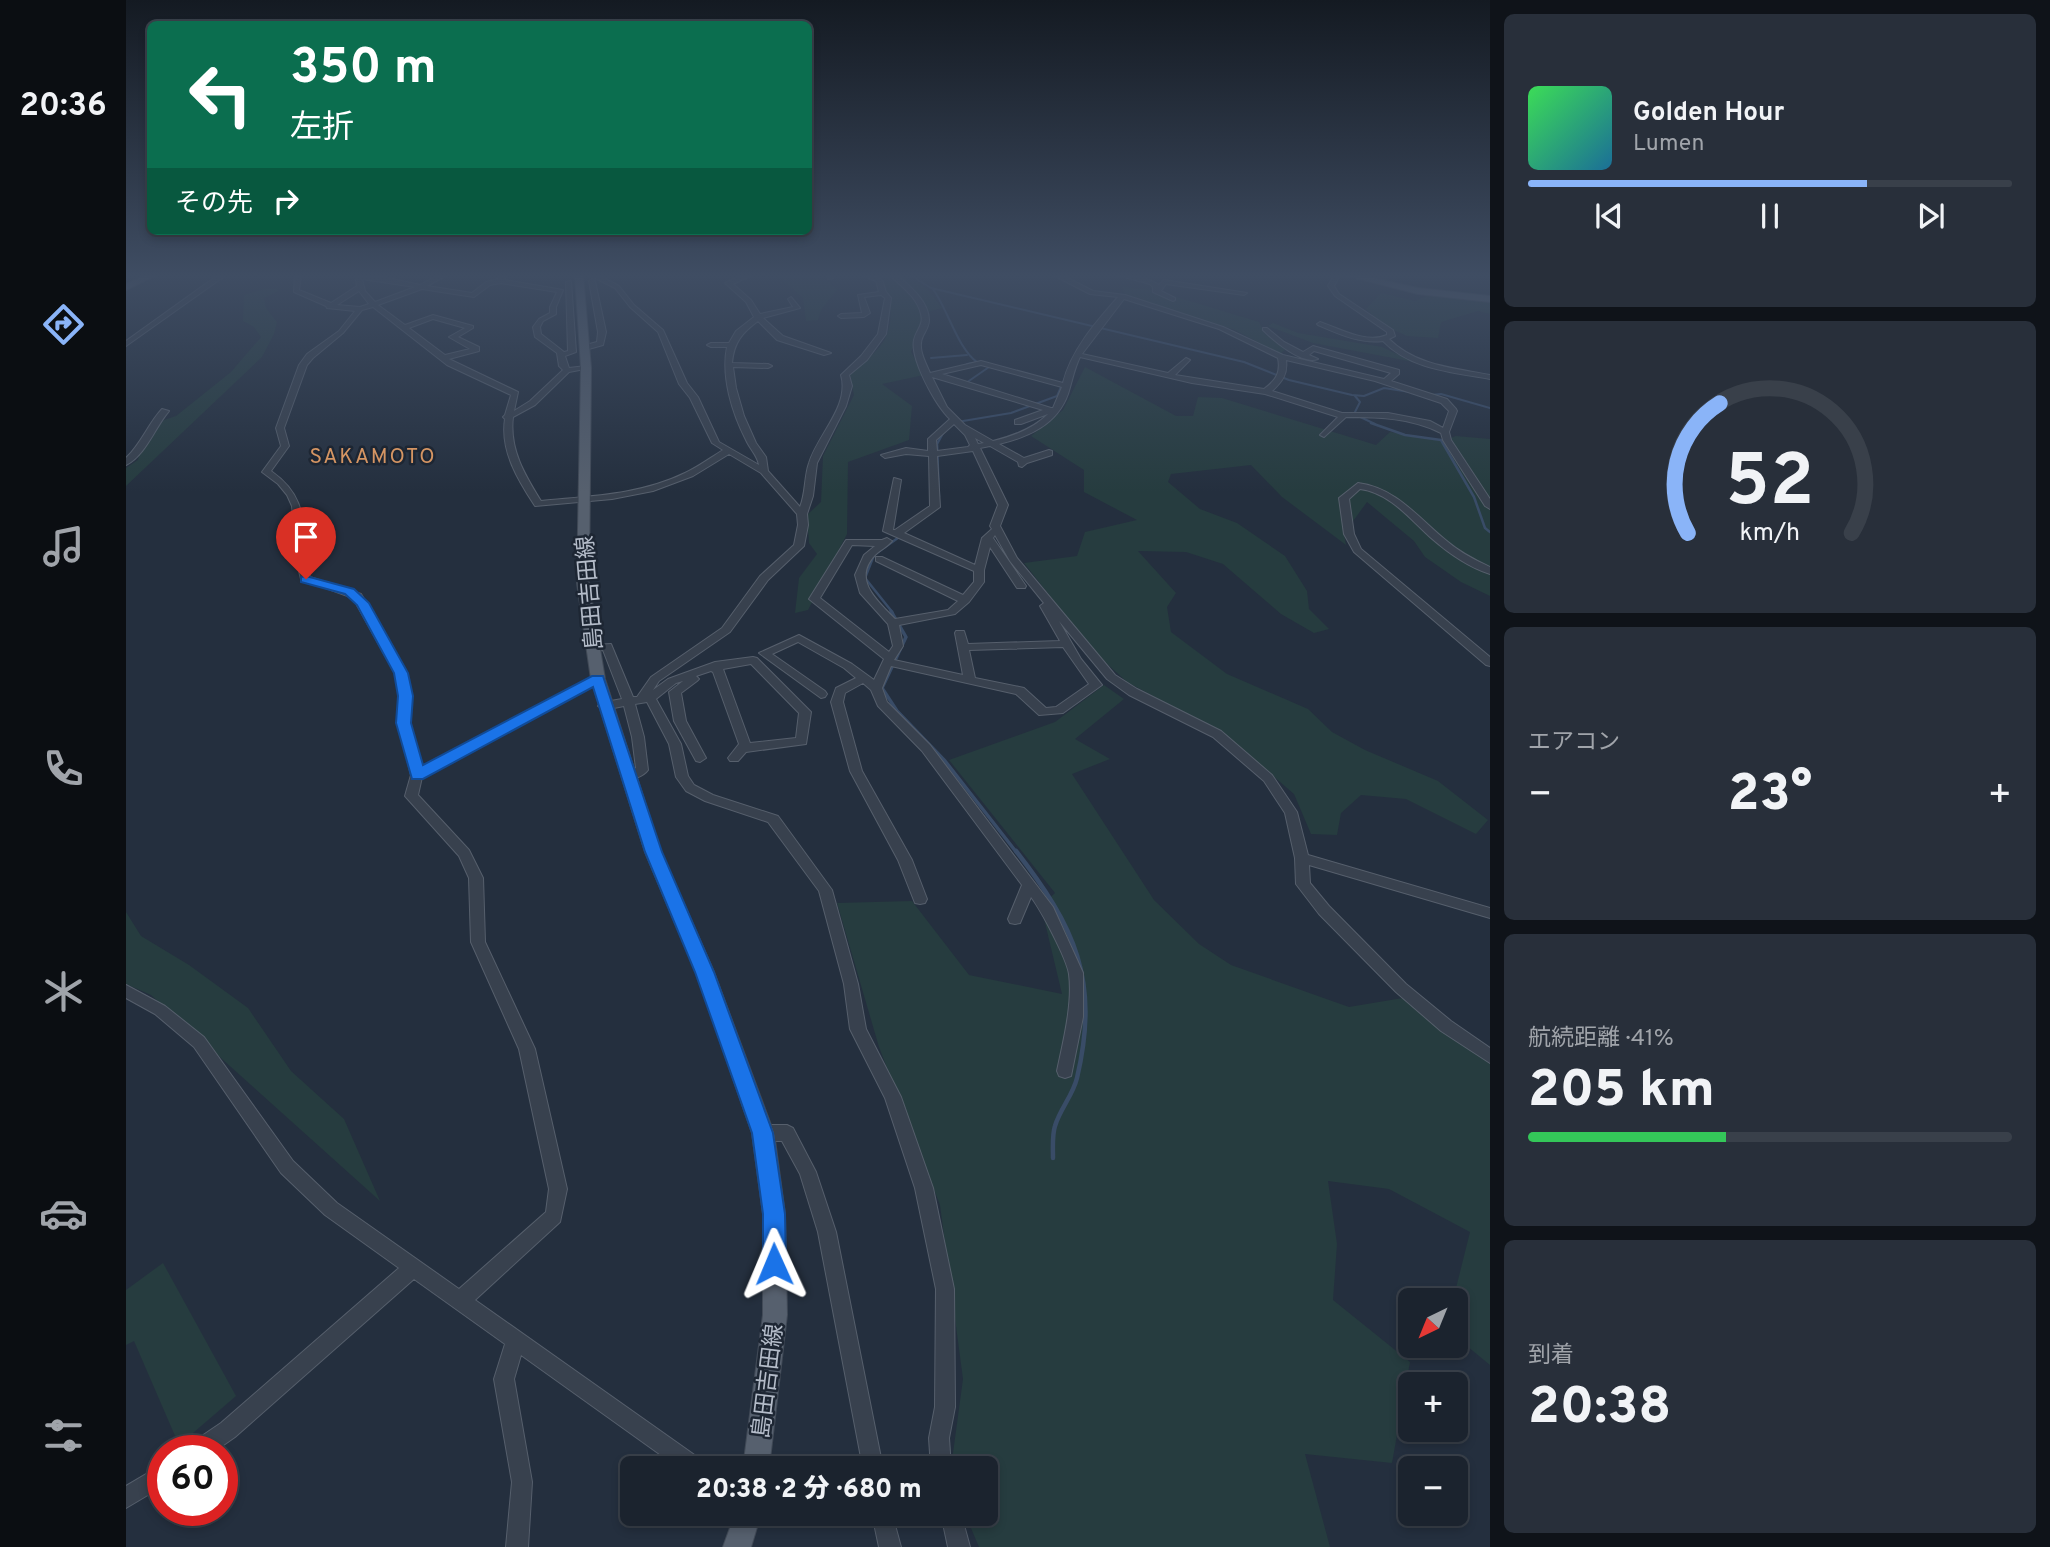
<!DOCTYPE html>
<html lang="ja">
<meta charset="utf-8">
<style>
body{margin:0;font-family:Overpass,"Noto Sans JP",sans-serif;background:#282f3a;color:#f1f3f6;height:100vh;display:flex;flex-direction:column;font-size:26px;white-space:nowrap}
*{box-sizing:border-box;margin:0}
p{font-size:23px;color:#a0a4aa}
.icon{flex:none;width:38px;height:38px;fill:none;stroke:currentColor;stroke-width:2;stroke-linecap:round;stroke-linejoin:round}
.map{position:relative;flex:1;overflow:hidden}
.panel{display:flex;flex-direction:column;gap:14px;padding:14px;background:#0f1319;width:560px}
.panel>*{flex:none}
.banner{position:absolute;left:21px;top:21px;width:665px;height:214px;border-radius:10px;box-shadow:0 4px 10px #0003,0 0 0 2px #39404a;background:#0b6e4f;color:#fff;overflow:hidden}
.needle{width:46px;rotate:223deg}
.buttons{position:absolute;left:1272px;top:1288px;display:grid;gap:14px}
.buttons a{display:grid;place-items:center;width:70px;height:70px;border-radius:10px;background:#1b232e;box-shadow:0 4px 10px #0003,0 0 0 2px #39404a;font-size:35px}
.speed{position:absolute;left:21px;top:1435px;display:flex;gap:14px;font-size:35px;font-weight:700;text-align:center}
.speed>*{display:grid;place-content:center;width:91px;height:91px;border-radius:50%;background:#1b232e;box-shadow:0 4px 10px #0003,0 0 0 2px #39404a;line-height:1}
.speed .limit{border:10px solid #d22;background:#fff;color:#111}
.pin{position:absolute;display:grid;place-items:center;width:60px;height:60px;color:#fff;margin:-72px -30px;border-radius:50% 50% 50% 0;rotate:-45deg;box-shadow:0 0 7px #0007}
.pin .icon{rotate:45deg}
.me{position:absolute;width:77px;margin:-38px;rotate:359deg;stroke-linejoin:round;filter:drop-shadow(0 0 5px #0008)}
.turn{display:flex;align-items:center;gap:24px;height:147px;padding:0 28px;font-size:32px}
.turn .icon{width:91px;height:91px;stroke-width:2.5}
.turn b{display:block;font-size:49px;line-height:60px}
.then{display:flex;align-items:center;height:66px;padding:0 28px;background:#0003;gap:14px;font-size:26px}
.big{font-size:52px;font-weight:800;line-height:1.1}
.panel .tile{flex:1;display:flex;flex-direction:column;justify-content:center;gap:10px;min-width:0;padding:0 24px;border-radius:10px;background:#282f3a}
.panel .dial{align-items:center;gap:0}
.dial svg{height:182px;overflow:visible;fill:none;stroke:#39404a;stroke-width:7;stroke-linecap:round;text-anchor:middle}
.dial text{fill:#f1f3f6;stroke:none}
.song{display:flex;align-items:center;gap:21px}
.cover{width:84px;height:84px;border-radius:10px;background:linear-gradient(135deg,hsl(130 70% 55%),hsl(200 70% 35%))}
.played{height:7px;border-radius:4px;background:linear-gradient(90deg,#8ab4f8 70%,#39404a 70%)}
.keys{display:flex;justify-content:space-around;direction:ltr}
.heat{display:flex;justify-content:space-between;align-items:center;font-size:38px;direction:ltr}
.charge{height:10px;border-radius:5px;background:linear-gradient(90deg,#34c759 41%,#39404a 0)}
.trip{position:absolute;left:494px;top:1456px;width:378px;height:70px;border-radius:10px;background:#1b232e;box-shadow:0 4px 10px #0003,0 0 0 2px #39404a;font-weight:800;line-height:70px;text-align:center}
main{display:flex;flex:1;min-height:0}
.dock{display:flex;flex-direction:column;width:126px;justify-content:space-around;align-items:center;background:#0b0e12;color:#a0a4aa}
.dock .icon{width:49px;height:49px}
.dock .active{color:#8ab4f8}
.dock b{font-size:32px;color:#f1f3f6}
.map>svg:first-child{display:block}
.green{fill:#263c3f}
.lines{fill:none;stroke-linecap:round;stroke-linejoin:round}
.stream-far3{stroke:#394c67;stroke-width:2}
.stream-far2{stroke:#394c67;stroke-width:2.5}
.stream-far1{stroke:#394c67;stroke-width:3.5}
.stream{stroke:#394c67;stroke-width:4.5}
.minor-casing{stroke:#565f6c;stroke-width:2}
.major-casing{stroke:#414a57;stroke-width:2}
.minor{fill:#38414e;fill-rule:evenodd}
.major{fill:#56606e;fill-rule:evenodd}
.route{fill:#1a73e8;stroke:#114b97;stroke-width:2}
.labels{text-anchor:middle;stroke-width:5;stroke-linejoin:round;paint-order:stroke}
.far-quarter-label{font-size:21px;letter-spacing:2px;fill:#d59563;stroke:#1d2633}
.street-label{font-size:23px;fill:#b4bcc9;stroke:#1d2633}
</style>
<main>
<nav class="dock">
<b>20:36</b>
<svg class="icon active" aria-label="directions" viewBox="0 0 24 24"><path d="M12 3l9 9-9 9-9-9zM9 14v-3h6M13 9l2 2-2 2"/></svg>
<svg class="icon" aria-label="music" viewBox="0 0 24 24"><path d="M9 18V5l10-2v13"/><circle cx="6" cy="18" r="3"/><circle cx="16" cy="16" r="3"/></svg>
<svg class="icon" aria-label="phone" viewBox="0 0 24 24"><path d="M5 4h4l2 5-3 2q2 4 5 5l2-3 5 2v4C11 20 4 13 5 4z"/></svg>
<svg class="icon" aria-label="climate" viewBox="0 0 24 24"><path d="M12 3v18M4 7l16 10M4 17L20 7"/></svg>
<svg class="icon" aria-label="car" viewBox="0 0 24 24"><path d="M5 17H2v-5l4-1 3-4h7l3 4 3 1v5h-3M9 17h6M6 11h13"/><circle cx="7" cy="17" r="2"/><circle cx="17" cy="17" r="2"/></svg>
<svg class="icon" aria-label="filters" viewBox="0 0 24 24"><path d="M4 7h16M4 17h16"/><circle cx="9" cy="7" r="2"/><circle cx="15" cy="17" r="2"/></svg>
</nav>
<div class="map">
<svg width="1364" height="1547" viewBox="0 0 1364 1547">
<rect width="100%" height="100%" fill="#242f3e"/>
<g class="green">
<path d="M651 275H692L711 289 695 310 692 320 680 321 677 298Z"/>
<path d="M751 275C786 275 796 280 816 308L801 312 785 352 798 375 756 384 786 406 783 440 722 462 721 534 682 610 669 613 673 578 691 554 683 543 681 515 695 502 697 456 728 395 724 375C734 365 752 352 759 339 770 317 763 293 751 275Z"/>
<path d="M996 287 1027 290 1133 322 1139 334 1160 349 1154 354 1109 330 1000 296Z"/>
<path d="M141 288 154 290 138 298 140 308 151 322 148 334 136 357 0 486V468L12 460 15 445 38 420 50 416 105 372 135 337 128 327 117 321 118 295Z"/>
<path d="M1255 293 1289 301 1303 295 1364 302V314L1352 311 1315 322 1312 338 1281 336 1259 326 1240 309Z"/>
<path d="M1147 323 1172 333 1256 347 1288 362 1187 343 1142 326Z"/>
<path d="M959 367 1050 416H1067L1072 397 1096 398 1250 445 1264 432 1316 441 1330 436 1364 439V596L1335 582 1299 557 1288 541 1241 502 1225 524 1217 528 1220 545 1156 497 1125 465 1045 474 1042 482 1074 509 1111 523 1159 556 1181 591 1183 609 1203 629 1188 633 1155 614 1097 564 1060 552 1012 551 1050 593 1041 607 1045 632 1101 674 1182 709 1206 732 1239 750 1312 781 1362 820 1350 834 1280 799 1235 795 1215 813 1211 835 1185 834 1168 794 1101 736 1001 682 968 652 898 563 951 556 959 532 1011 520 958 492V470L905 436 937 410Z"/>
<path d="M978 685 998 699 949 739 984 759 946 774 1028 900 1073 944 1105 965 1223 1007 1277 998 1364 1062V1365L1330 1337V1300H1327L1344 1232 1263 1189 1202 1181 1211 1244 1207 1300 1284 1362 1266 1463 1179 1454 1204 1547H853L839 1514H859V1468H825L837 1379 814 1205 753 1047 711 903 786 901 843 975 936 994 915 906 929 893 823 760 929 722Z"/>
<path d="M0 912 15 936 63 965 122 1008 165 1071 218 1119 254 1201 25 995 0 984Z"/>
<path d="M37 1263 110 1396 53 1445 8 1341 0 1345V1290Z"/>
</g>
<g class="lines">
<g class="stream-far3">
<path d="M784 275 805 288 1118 362 1163 380 1226 395 1238 396 1258 388 1284 392"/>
<path d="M807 289C822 310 832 349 851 362L841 364"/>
<path d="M805 358 841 355"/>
<path d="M840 383 863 367"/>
<path d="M1305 395 1315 394 1364 408"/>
<path d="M1229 396 1234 402 1228 414 1249 424"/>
<path d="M831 422 885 413 931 396 951 351"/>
</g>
<g class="stream-far2">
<path d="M1245 423 1279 435 1315 440 1348 497 1359 528 1364 532"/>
<path d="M813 497 811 444 817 433"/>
<path d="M767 613 739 578 748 555 776 535"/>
</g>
<path class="stream-far1" d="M765 611 780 637 756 688 771 711 819 761 891 853"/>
<path class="stream" d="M890 851C949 927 974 980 951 1078 947 1095 934 1109 929 1126 926 1135 927 1148 927 1158"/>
<defs>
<g id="minor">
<path d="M92 275H100L0 346V341Z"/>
<path d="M169 275H175L173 290 205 303 231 286 229 275 262 278 294 285 312 275H321L301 286 346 293 360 282 372 279 374 275H380L379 280 437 290 430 307V314L417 321 414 327 415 334 438 352 442 351 440 282 445 281 450 352 439 356 443 368 460 366 464 368 443 372 409 405 387 417C383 449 399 475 415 501 464 496 514 495 559 473 572 467 584 458 597 450L586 443 564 398 553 384 532 332 504 307 489 288 463 275H472L493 286 508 305 537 330 561 383 572 397 593 442 633 465C631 455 624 449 620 440 606 413 595 377 601 347H585L581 345 585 343H603L610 331 628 317 620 302 599 283 616 275H626L607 284 625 300 634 314 667 307 662 299 665 297 674 308 637 318 657 336 705 353 698 355 651 340 632 321C616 333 608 342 606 363L642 364 646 366 642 368 607 367 610 388 618 416 630 443 640 457 642 471 674 507C680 492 678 477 683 463 692 434 724 406 715 375L735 356 752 334 759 298 755 295 738 297 744 313 738 317 715 318 712 316 715 314 736 313 732 295 753 292 750 281 735 275H745L756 280 760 292 765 298 760 334 741 360 723 375 726 386 720 406 691 463 687 496 681 514 682 525 678 546 642 580 604 632 533 681 527 690 542 679 589 662 627 657 631 658 685 712 680 744 620 752 612 761H604L602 758 613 744 587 672 585 671 570 676 573 679 571 681 555 693 560 721 580 758 574 762 570 761 548 721 543 692 557 681 550 683 530 699 555 744 562 776 568 785 587 795 652 816 706 890 732 984 740 1029 775 1097 807 1188 828 1289 829 1407 823 1438 825 1468H805L803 1438 809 1407 810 1289 789 1188 759 1098 724 1029 718 984 693 891 642 822 579 801 560 791 550 777 543 744 521 702 509 704 518 737 522 770C518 776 505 781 498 779L496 776 498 773 510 768 506 737 498 706 478 710 472 706 474 703 496 699 477 650 467 651 462 648 467 645 485 644 507 697H511L525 677 596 628 634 576 668 545 672 525 671 514 635 473 603 454 567 476 527 491 486 499 409 506C392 480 374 451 379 419L377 417 379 415 385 395 321 365 247 307 236 310 217 333 187 358 181 365 158 428 163 446 145 471C189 502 172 533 184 577L235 594 281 673 286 696 284 723 295 768 468 677H476L478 679 296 777 292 795 343 850 357 878 359 942 409 1049 441 1189 434 1222 349 1300 577 1461 580 1468H553L395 1355 388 1379 406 1482 402 1547H380L386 1482 368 1379 379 1344 288 1279 109 1437 89 1451H61L64 1444 95 1423 273 1268 199 1215 155 1173 68 1047 29 1014 0 998V985L39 1006 78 1037 167 1161 211 1203 333 1289 420 1212 423 1189 393 1049 345 942 343 878 333 856 279 796 285 775 272 723 274 696 269 673 227 598 175 579 171 563 166 506 161 495 152 484 136 472 155 446 150 428 173 365 181 354 213 331 229 311 201 308 200 306 168 292ZM236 279 289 287 249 302 239 291ZM375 283 431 292 424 307V313L413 319 407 327 409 337 431 353 433 366 437 370 404 401 388 411 392 392 323 359 353 351V347L332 337 347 328V326L307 315 279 325 252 305 296 289 348 297 364 285ZM233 291 243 304 234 307 211 305ZM307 319 339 328 323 337 344 349 319 355 283 328ZM625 664 673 713 670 738 624 743 597 669Z"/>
<path d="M701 275H707V278L702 279Z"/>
<path d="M764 275H771C784 286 803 302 803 320 803 326 800 330 797 336 791 348 799 361 804 373L855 361 937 383C945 350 970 322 992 297L964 294 927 275H936L967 291 999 295 1097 327 1157 355 1258 379 1265 373 1188 351 1183 355 1192 359C1176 365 1148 341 1137 330V328H1141L1158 342 1177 352 1187 346 1273 370V374L1265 381 1321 399 1330 409 1331 411 1323 432 1325 440 1364 499V509L1359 506 1317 440 1315 433C1285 418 1254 417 1220 417L1198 437 1194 435 1212 417 1139 394 1066 383 954 357C948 369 946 382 942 394 931 425 902 437 873 444L898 458 923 450 926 451V455L901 463 896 467 893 466 892 462 864 446 854 448 882 505 874 526 891 558 989 675 1011 689 1095 731 1146 775 1171 812 1182 855 1364 908V918L1183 865 1184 883 1203 906 1280 984 1325 1021 1364 1048V1063L1315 1031 1270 992 1193 914 1170 884 1169 858 1159 813 1138 781 1087 737 1003 695 981 679 933 621 955 659 976 685 937 713 913 715 890 694 765 666 756 688 761 702 804 745 927 907 957 973V1017L945 1076 939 1078 933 1076 931 1071C937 1042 947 1004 943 974 941 959 915 910 905 897L894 923 889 924 884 923 882 919 896 885 796 751 752 706 745 690 737 683 719 693 717 702 736 771 786 860 801 899 799 903 794 904 789 903 772 860 724 771 705 702 710 688 730 678 718 668 672 642 646 654 699 691 701 694 699 697 695 698 633 653 673 635 726 664 748 680 758 659 683 599 720 540H756L761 538 766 541C761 547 754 550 749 555 725 580 753 602 769 619L822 610 832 601 750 561V557H756L837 595 848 582V571L757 531 768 478 775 480 767 530H769L804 506 803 456 780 454 759 458 755 455 780 448 802 451V439L824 419C810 406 784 359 788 340 790 330 798 325 795 314 791 297 776 287 764 275ZM998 299 1093 329 1152 358C1155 373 1150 380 1138 389L1049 375 1064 360 1060 358 1042 373 956 354ZM1160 360 1249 381 1315 403 1323 411 1317 428 1304 421 1262 413H1216L1146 391C1156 382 1162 374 1160 360ZM855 365 936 387 927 408H925L816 374ZM806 377 917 410 889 420V424H895L922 414C907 429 887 436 867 441L839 425 821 407ZM828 424 839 435 844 445 842 447 811 451 810 440ZM849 438 858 443 852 444ZM847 451 872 505 864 526 866 529 856 538 849 565 778 533 814 507 811 456ZM869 535 884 561 918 603 914 606 934 641 842 644 838 631H830L829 633 837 675 768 660 777 646 773 625 829 614 843 602 858 582V570L864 547 891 588H899L900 586 867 538ZM726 545 749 546 738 555 729 575 734 593 762 624 767 646 763 652 694 598ZM937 647 963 684 930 707 920 708 898 688 849 678 843 650Z"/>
<path d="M991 275C1005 275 1021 277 1033 285L1038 280 1121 293 1118 295 1040 284 1035 291 1049 298V300L1047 301 1027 292V287L1024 284Z"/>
<path d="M1208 275H1214L1208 286 1213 294 1267 330 1269 336 1263 339C1290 366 1329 368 1364 375V379C1327 372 1285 370 1257 341 1234 344 1213 334 1192 325L1191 324 1194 322C1215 329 1240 344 1261 335V332L1209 296 1202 286Z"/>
<path d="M466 279 469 281 480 332 477 345 459 350 455 348 456 346 471 342 472 332 463 281Z"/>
<path d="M36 409 43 411C29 427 20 455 0 465V458C15 444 22 424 36 409Z"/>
<path d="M1232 483C1271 488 1293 519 1322 542 1335 553 1349 560 1364 567V574C1342 567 1321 552 1304 537 1283 518 1264 493 1234 489L1223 499 1228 534 1235 549 1364 657V666L1360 665 1228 552 1218 534 1213 498Z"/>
<path d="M637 1125H661L667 1128 690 1172 710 1232 757 1468H737L692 1232 674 1174 656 1141H637L631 1138 629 1133 631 1128Z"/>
<path d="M37 1464V1486L0 1508V1486Z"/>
<path d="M746 1514H766L775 1547H753Z"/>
<path d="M815 1514H835L844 1547H822Z"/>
</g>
<g id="major">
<path d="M19 275H30L0 290V284Z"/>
<path d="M449 275H457L465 368 463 583 479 679 535 852 588 972 648 1133 659 1214 661 1315 643 1468H617L637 1315V1214L626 1133 570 972 519 852 465 679 451 583 455 368Z"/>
<path d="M1218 275H1234L1292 288 1364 296V302L1292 294Z"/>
<path d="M609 1514H635L625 1547H597Z"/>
</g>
</defs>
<use href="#minor" class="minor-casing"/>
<use href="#major" class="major-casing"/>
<use href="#minor" class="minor"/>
<use href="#major" class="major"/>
</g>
<linearGradient id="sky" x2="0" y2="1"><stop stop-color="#141a22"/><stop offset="0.56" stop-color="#3f4d63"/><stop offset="1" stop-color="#3f4d63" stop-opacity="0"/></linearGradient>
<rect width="1364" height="492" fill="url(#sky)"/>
<path class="route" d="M180 576 228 589 243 603 282 673 287 696 285 723 297 765 466 676H477L536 852 588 972 647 1133 659 1214 660 1264 657 1272 648 1276 640 1272 637 1264V1214L626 1133 569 972 519 852 467 687 297 779H286L270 723 272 696 268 673 231 605 219 594 175 582V577Z"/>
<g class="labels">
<g class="far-quarter-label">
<text x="247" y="463">SAKAMOTO</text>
</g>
<g class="street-label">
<text transform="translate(463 593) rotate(-95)" y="8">島田吉田線</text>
<text transform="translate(641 1381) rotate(-83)" y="8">島田吉田線</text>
</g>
</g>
</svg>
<div class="buttons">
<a><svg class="needle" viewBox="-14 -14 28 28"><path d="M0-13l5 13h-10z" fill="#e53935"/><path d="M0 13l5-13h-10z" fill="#a0a4aa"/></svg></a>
<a>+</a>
<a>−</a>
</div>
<div class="speed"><div class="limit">60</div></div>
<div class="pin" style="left:180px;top:579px;background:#d93025"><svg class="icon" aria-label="arrive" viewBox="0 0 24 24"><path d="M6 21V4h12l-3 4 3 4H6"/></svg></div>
<svg class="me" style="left:648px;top:1264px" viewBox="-20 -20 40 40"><path d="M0-17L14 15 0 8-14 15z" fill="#1a73e8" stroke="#fff" stroke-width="4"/></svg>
<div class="trip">20:38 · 2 分 · 680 m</div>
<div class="banner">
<div class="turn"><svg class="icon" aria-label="left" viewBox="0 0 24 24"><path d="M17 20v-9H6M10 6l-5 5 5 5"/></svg><div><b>350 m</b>左折</div></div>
<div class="then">その先<svg class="icon" aria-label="right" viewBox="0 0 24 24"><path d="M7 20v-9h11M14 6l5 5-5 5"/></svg></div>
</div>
</div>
<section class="panel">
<div class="tile">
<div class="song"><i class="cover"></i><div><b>Golden Hour</b><p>Lumen</p></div></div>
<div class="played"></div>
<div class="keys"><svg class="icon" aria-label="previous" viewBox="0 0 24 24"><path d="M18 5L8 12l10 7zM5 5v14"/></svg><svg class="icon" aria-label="pause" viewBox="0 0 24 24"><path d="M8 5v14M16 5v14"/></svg><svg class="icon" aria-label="next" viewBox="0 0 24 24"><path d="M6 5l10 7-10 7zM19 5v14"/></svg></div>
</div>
<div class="tile dial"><svg viewBox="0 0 100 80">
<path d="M14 69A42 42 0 1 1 86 69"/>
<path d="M14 69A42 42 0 0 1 28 12" stroke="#8ab4f8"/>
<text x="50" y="56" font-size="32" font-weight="700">52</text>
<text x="50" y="72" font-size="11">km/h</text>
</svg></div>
<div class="tile"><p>エアコン</p>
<div class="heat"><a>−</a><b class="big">23°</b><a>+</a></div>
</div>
<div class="tile"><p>航続距離 · 41%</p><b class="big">205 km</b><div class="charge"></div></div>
<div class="tile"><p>到着</p><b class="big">20:38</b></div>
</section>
</main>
